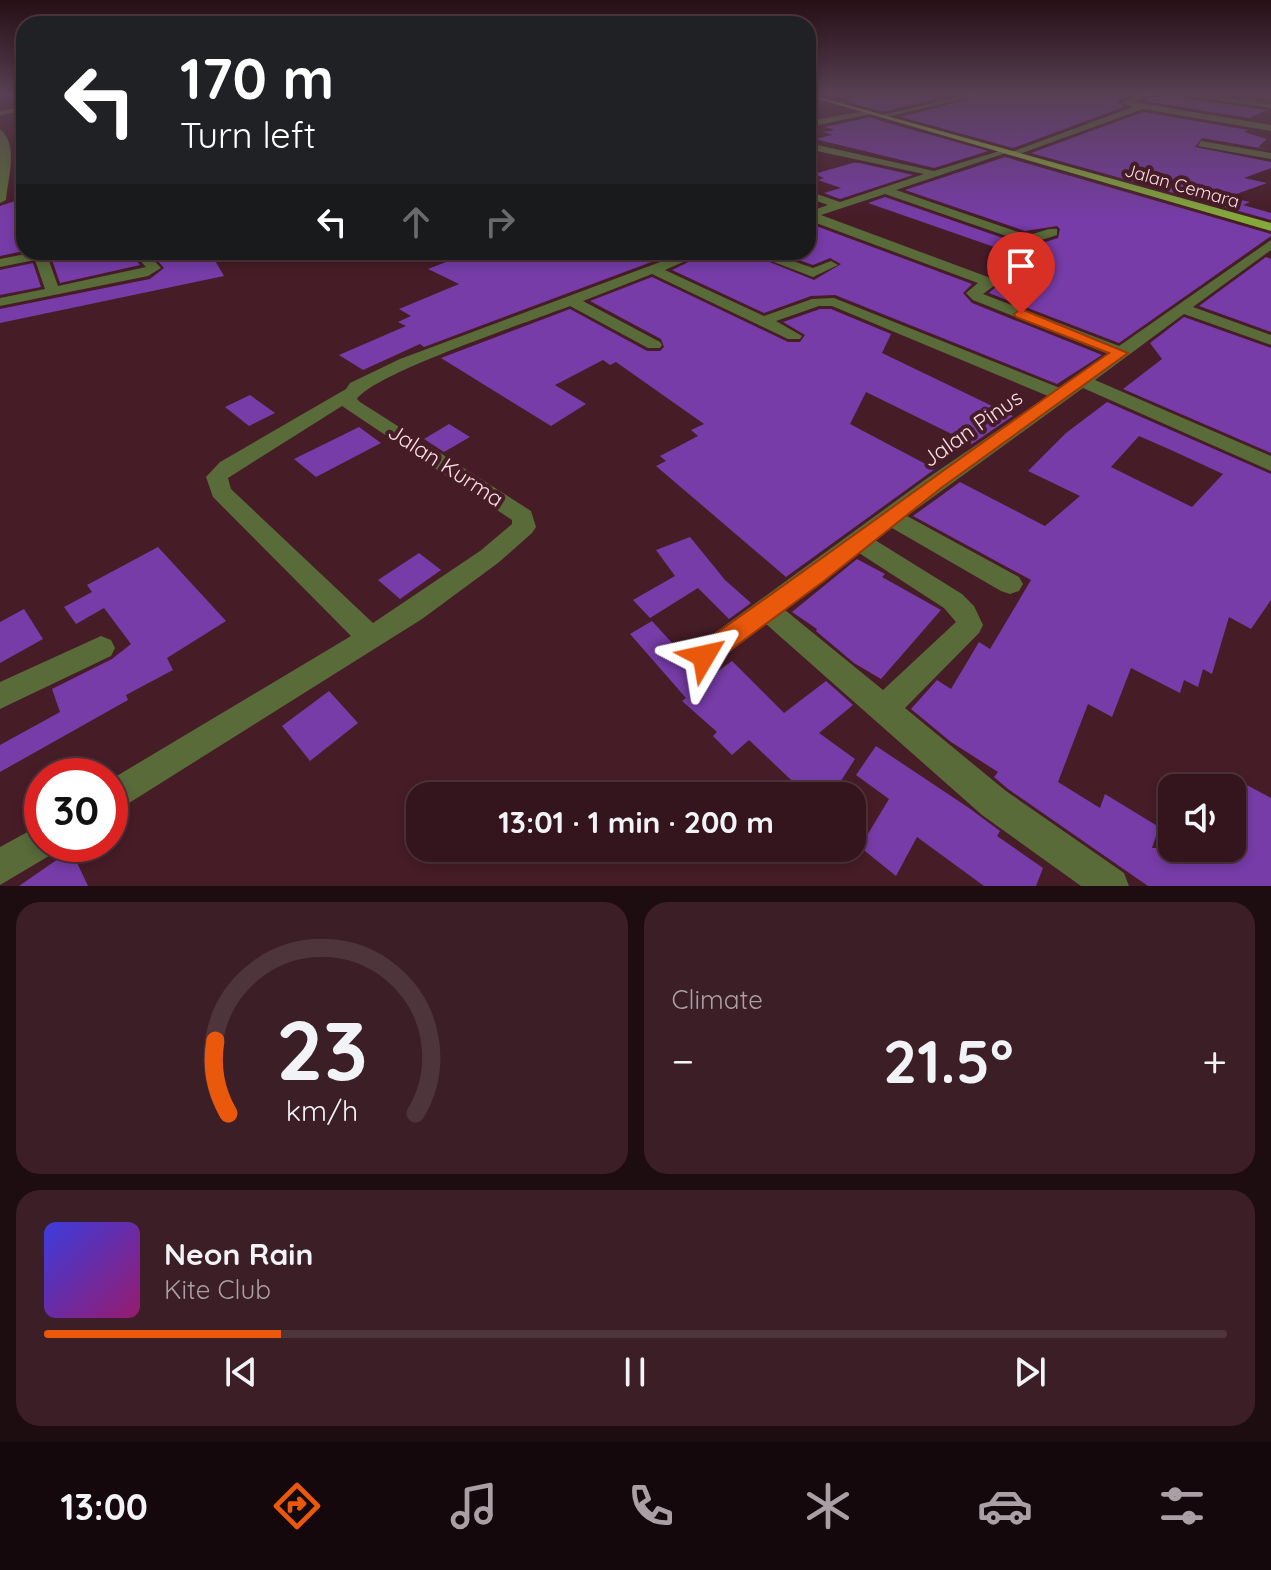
<!DOCTYPE html>
<meta charset="utf-8">
<style>
body{margin:0;font-family:Quicksand,sans-serif;background:#3c1e26;color:#f1f3f6;height:100vh;display:flex;flex-direction:column;font-size:30px;white-space:nowrap}
*{box-sizing:border-box;margin:0}
p{font-size:26px;color:#a99fa4}
.icon{flex:none;width:44px;height:44px;fill:none;stroke:currentColor;stroke-width:2;stroke-linecap:round;stroke-linejoin:round}
.map{position:relative;height:886px;overflow:hidden}
.sheet{display:flex;flex-direction:column;gap:16px;padding:16px;background:#1d0c10;flex:1}
.sheet>*{flex:none}
.banner{position:absolute;left:16px;top:16px;width:800px;height:244px;border-radius:24px;box-shadow:0 4px 12px #0003,0 0 0 2px #4e343b;background:#202124;color:#fff;overflow:hidden}
.tools{position:absolute;left:1158px;top:774px;display:grid;gap:16px}
.tools a{display:grid;place-items:center;width:88px;height:88px;border-radius:16px;background:#34151d;box-shadow:0 4px 12px #0003,0 0 0 2px #4e343b;font-size:40px}
.speed{position:absolute;left:24px;top:758px;display:flex;gap:16px;font-size:40px;font-weight:700;text-align:center}
.speed>*{display:grid;place-content:center;width:104px;height:104px;border-radius:50%;background:#34151d;box-shadow:0 4px 12px #0003,0 0 0 2px #4e343b;line-height:1}
.speed .limit{border:12px solid #d22;background:#fff;color:#111}
.pin{position:absolute;display:grid;place-items:center;width:68px;height:68px;color:#fff;margin:-82px -34px;border-radius:50% 50% 50% 0;rotate:-45deg;box-shadow:0 0 8px #0007}
.pin .icon{rotate:45deg}
.me{position:absolute;width:88px;margin:-44px;rotate:54deg;stroke-linejoin:round;filter:drop-shadow(0 0 6px #0008)}
.turn{display:flex;align-items:center;gap:28px;height:168px;padding:0 32px;font-size:36px}
.turn .icon{width:104px;height:104px;stroke-width:2.5}
.turn b{display:block;font-size:56px;line-height:68px}
.lanes{display:flex;align-items:center;height:76px;padding:0 32px;background:#0003;justify-content:center;gap:40px;direction:ltr}
.lanes .off{opacity:.35}
.big{font-size:60px;font-weight:800;line-height:1.1}
.sheet .tile{flex:1;display:flex;flex-direction:column;justify-content:center;gap:12px;min-width:0;padding:0 28px;border-radius:24px;background:#3c1e26}
.sheet .dial{align-items:center;gap:0}
.dial svg{height:208px;overflow:visible;fill:none;stroke:#4e343b;stroke-width:7;stroke-linecap:round;text-anchor:middle}
.dial text{fill:#f1f3f6;stroke:none}
.song{display:flex;align-items:center;gap:24px}
.cover{width:96px;height:96px;border-radius:12px;background:linear-gradient(135deg,hsl(240 70% 55%),hsl(320 70% 35%))}
.played{height:8px;border-radius:4px;background:linear-gradient(90deg,#ea580c 20%,#4e343b 20%)}
.keys{display:flex;justify-content:space-around;direction:ltr}
.heat{display:flex;justify-content:space-between;align-items:center;font-size:44px;direction:ltr}
.sheet .tiles{flex:1;display:grid;gap:16px;grid-template-columns:1fr 1fr}
.tile:last-child{grid-column:span 2}
.trip{position:absolute;left:406px;top:782px;width:460px;height:80px;border-radius:24px;background:#34151d;box-shadow:0 4px 12px #0003,0 0 0 2px #4e343b;font-weight:800;line-height:80px;text-align:center}
.tab-bar{display:flex;height:128px;justify-content:space-around;align-items:center;background:#15080c;color:#a99fa4}
.tab-bar .icon{width:56px;height:56px}
.tab-bar .current{color:#ea580c}
.tab-bar b{font-size:36px;color:#f1f3f6}
.map>svg:first-child{display:block}
.building{fill:#773ca8;fill-rule:evenodd}
.lines{fill:none;stroke-linecap:round;stroke-linejoin:round}
.minor{fill:#586b39;fill-rule:evenodd}
.major{fill:#84a93b;fill-rule:evenodd}
.route{fill:#ea580c;stroke:#983908;stroke-width:2}
.labels{text-anchor:middle;stroke-width:8;stroke-linejoin:round;paint-order:stroke}
.far-street-label{font-size:18px;fill:#fcdfe4;stroke:#461c27}
.street-label{font-size:22px;fill:#fcdfe4;stroke:#461c27}
</style>
<div class="map">
<svg width="1271" height="886" viewBox="0 0 1271 886">
<rect width="100%" height="100%" fill="#461c27"/>
<g class="building">
<path d="M849 94H957L883 112 848 102Z"/>
<path d="M987 94H1134L1117 102 1124 107 1013 148 901 117Z"/>
<path d="M1156 94H1182L1189 99 1267 110 1249 118 1144 101Z"/>
<path d="M1143 112 1248 130 1244 132 1267 139 1258 147 1271 150 1202 138 1195 147 1271 162V168L1244 178 1267 183 1228 197 1250 202 1243 205 1271 213V220L1031 153Z"/>
<path d="M870 117 881 121 988 151 934 168 815 139 832 135 823 132 835 130 825 127Z"/>
<path d="M1005 157 1271 234V236L1119 343 989 293 998 285 993 278 1032 260 868 203 885 197 1020 244 1033 246 1058 238 1060 229 1057 226 1025 231 905 190Z"/>
<path d="M856 162H855L913 175 840 199 824 193 841 188 818 180 824 178 814 174Z"/>
<path d="M24 198V251L0 256V206Z"/>
<path d="M808 223 972 284 963 293 972 303 1102 355 1057 384 835 295 811 296 764 313 672 270 709 252H745L814 280 841 264 830 258 813 265 776 252H808Z"/>
<path d="M67 252H129L140 265 60 283 52 260Z"/>
<path d="M150 252H210L224 276 0 323V309L150 279 164 268Z"/>
<path d="M472 252H678L424 347 420 344 363 370 339 355 406 326 398 322 411 316 399 309 459 284 428 269Z"/>
<path d="M1266 257 1271 259V332L1199 306Z"/>
<path d="M33 263 41 287 0 295V270Z"/>
<path d="M652 277 788 342H800L805 335 783 322 820 309H831L891 334 882 353 1013 416 972 444 866 392 850 424 935 469 786 577 656 466 666 461 660 456 698 436 691 430 704 424 616 362 610 365 603 360 555 385 586 404 551 426 441 358 570 309 647 351H660L664 347 661 339 590 301Z"/>
<path d="M1184 317 1271 348V453L1123 389 1162 359 1150 343Z"/>
<path d="M250 395 275 413 249 426 225 407Z"/>
<path d="M1107 402 1271 474V600L1251 629 1229 617 1212 674 1203 669 1198 687 1184 680 1180 693 1131 668 1112 717 1088 704 1058 782 1100 808 1105 794 1159 827 1152 848H1232V777L1271 798V886H1148L1008 789 994 777 998 772 951 742 911 709 937 680 951 689 979 642 990 649 1031 580 913 516 960 482 1045 526 1080 496 1028 471 1066 433ZM1139 436 1171 450 1223 474 1192 507 1111 467Z"/>
<path d="M449 424 470 437 444 452 424 439Z"/>
<path d="M359 427 381 443 316 477 294 459Z"/>
<path d="M690 537 725 580 751 603 729 619 698 588 650 618 633 600 675 576 656 550Z"/>
<path d="M158 547 226 621 167 658 173 670 126 695 128 700 0 772V745L60 712 52 689 112 659 131 644 104 608 76 624 64 607 92 592 87 585Z"/>
<path d="M419 553 441 570 400 599 378 580Z"/>
<path d="M857 559 885 574 882 577 941 610 881 679 854 663 816 631 817 629 792 612Z"/>
<path d="M24 609 43 639 0 663V622Z"/>
<path d="M652 621 706 680 732 661 784 713 826 681 843 696 853 705 819 733 855 759 837 787 828 780 814 796H808L749 740 732 755 713 736 717 732 682 701 686 698 630 634Z"/>
<path d="M329 691 358 723 310 761 282 726Z"/>
<path d="M876 746 969 808 1000 831 997 836 1043 868 1036 886H984L917 837 896 876 860 847 889 799 856 775Z"/>
<path d="M71 850 88 886H19Z"/>
</g>
<g class="lines">
<g class="minor">
<path d="M970 94H984L882 118 878 116Z"/>
<path d="M1142 94H1153L1133 102 1271 125V131L1143 109 1014 156 1006 154 1133 107 1120 103Z"/>
<path d="M1185 94 1271 104V108L1189 96Z"/>
<path d="M24 107V111L0 115V111Z"/>
<path d="M871 110V114L808 127V121Z"/>
<path d="M0 129C19 145 8 178 6 200L0 203Z"/>
<path d="M1201 141 1271 153V159L1198 146Z"/>
<path d="M808 143 934 171 1006 149V153L896 190 1024 234C1036 236 1046 227 1057 229V235L1032 243 1021 241 885 194 821 215 988 277 995 285 983 294 1119 346 1271 240V250L1193 307 1271 335V345L1184 314 1095 380 1271 456V471L1083 388 907 516 1019 577 1023 584 1019 591 1010 594 1001 591 892 528 875 540 962 594 974 606 983 625 979 633 905 708 1006 791 1124 873 1129 886H1081L982 815 766 624 714 664 704 668 694 664 690 656 694 648 926 479 1048 396 832 306H819L776 321 802 336 800 339H788L652 274 583 301 660 342 662 345 660 348H648L570 306C532 321 374 373 357 399L360 402 531 511 536 527 532 533 498 563 422 619 110 815V780L351 636 213 497 206 477 220 462 346 389 350 383 400 359 687 252H706L665 270 764 316 812 299 834 298 1060 388 1108 354 973 300 966 293 978 283 808 220V212L828 205 808 198V191L840 202 924 174 808 149ZM342 406 512 520V524L480 551 373 623 231 489 228 478ZM859 553 944 608 956 622 883 690 785 610Z"/>
<path d="M36 252H64L48 258 58 286 146 267 132 252H146L161 268 148 276 0 306V298L45 289 35 260 0 267V259Z"/>
<path d="M748 252H767L813 268 831 261 838 265 813 277Z"/>
<path d="M101 636 111 640 115 648 111 656 0 709V682Z"/>
<path d="M42 824V844H58L54 853 0 885V847Z"/>
</g>
<path class="major" d="M808 94 1271 223V231L808 96Z"/>
</g>
<linearGradient id="sky" x2="0" y2="1"><stop stop-color="#260f15"/><stop offset="0.43" stop-color="#574052"/><stop offset="1" stop-color="#574052" stop-opacity="0"/></linearGradient>
<rect width="1271" height="218" fill="url(#sky)"/>
<path class="route" d="M1021 309 1128 353 941 488 824 581 713 663 704 667 695 663 691 656 695 648C834 551 970 450 1109 353L1016 317 1014 314Z"/>
<g class="labels">
<g class="far-street-label">
<text transform="translate(1182 186) rotate(16)" y="6">Jalan Cemara</text>
</g>
<g class="street-label">
<text transform="translate(972 428) rotate(-35)" y="8">Jalan Pinus</text>
<text transform="translate(446 465) rotate(33)" y="8">Jalan Kurma</text>
</g>
</g>
</svg>
<div class="tools">
<a><svg class="icon" aria-label="sound" viewBox="0 0 24 24"><path d="M4 9h4l5-4v14l-5-4H4zM17 9q2 3 0 6"/></svg></a>
</div>
<div class="speed"><div class="limit">30</div></div>
<div class="pin" style="left:1021px;top:314px;background:#d93025"><svg class="icon" aria-label="arrive" viewBox="0 0 24 24"><path d="M6 21V4h12l-3 4 3 4H6"/></svg></div>
<svg class="me" style="left:704px;top:656px" viewBox="-20 -20 40 40"><path d="M0-17L14 15 0 8-14 15z" fill="#ea580c" stroke="#fff" stroke-width="4"/></svg>
<div class="trip">13:01 · 1 min · 200 m</div>
<div class="banner">
<div class="turn"><svg class="icon" aria-label="left" viewBox="0 0 24 24"><path d="M17 20v-9H6M10 6l-5 5 5 5"/></svg><div><b>170 m</b>Turn left</div></div>
<div class="lanes"><svg class="icon" aria-label="left" viewBox="0 0 24 24"><path d="M17 20v-9H6M10 6l-5 5 5 5"/></svg><svg class="icon off" aria-label="ahead" viewBox="0 0 24 24"><path d="M12 20V5M6 11l6-6 6 6"/></svg><svg class="icon off" aria-label="right" viewBox="0 0 24 24"><path d="M7 20v-9h11M14 6l5 5-5 5"/></svg></div>
</div>
</div>
<section class="sheet">
<div class="tiles">
<div class="tile dial"><svg viewBox="0 0 100 80">
<path d="M14 69A42 42 0 1 1 86 69"/>
<path d="M14 69A42 42 0 0 1 9 41" stroke="#ea580c"/>
<text x="50" y="56" font-size="32" font-weight="700">23</text>
<text x="50" y="72" font-size="11">km/h</text>
</svg></div>
<div class="tile"><p>Climate</p>
<div class="heat"><a>−</a><b class="big">21.5°</b><a>+</a></div>
</div>
<div class="tile">
<div class="song"><i class="cover"></i><div><b>Neon Rain</b><p>Kite Club</p></div></div>
<div class="played"></div>
<div class="keys"><svg class="icon" aria-label="previous" viewBox="0 0 24 24"><path d="M18 5L8 12l10 7zM5 5v14"/></svg><svg class="icon" aria-label="pause" viewBox="0 0 24 24"><path d="M8 5v14M16 5v14"/></svg><svg class="icon" aria-label="next" viewBox="0 0 24 24"><path d="M6 5l10 7-10 7zM19 5v14"/></svg></div>
</div>
</div>
</section>
<nav class="tab-bar">
<b>13:00</b>
<svg class="icon current" aria-label="directions" viewBox="0 0 24 24"><path d="M12 3l9 9-9 9-9-9zM9 14v-3h6M13 9l2 2-2 2"/></svg>
<svg class="icon" aria-label="music" viewBox="0 0 24 24"><path d="M9 18V5l10-2v13"/><circle cx="6" cy="18" r="3"/><circle cx="16" cy="16" r="3"/></svg>
<svg class="icon" aria-label="phone" viewBox="0 0 24 24"><path d="M5 4h4l2 5-3 2q2 4 5 5l2-3 5 2v4C11 20 4 13 5 4z"/></svg>
<svg class="icon" aria-label="climate" viewBox="0 0 24 24"><path d="M12 3v18M4 7l16 10M4 17L20 7"/></svg>
<svg class="icon" aria-label="car" viewBox="0 0 24 24"><path d="M5 17H2v-5l4-1 3-4h7l3 4 3 1v5h-3M9 17h6M6 11h13"/><circle cx="7" cy="17" r="2"/><circle cx="17" cy="17" r="2"/></svg>
<svg class="icon" aria-label="filters" viewBox="0 0 24 24"><path d="M4 7h16M4 17h16"/><circle cx="9" cy="7" r="2"/><circle cx="15" cy="17" r="2"/></svg>
</nav>
